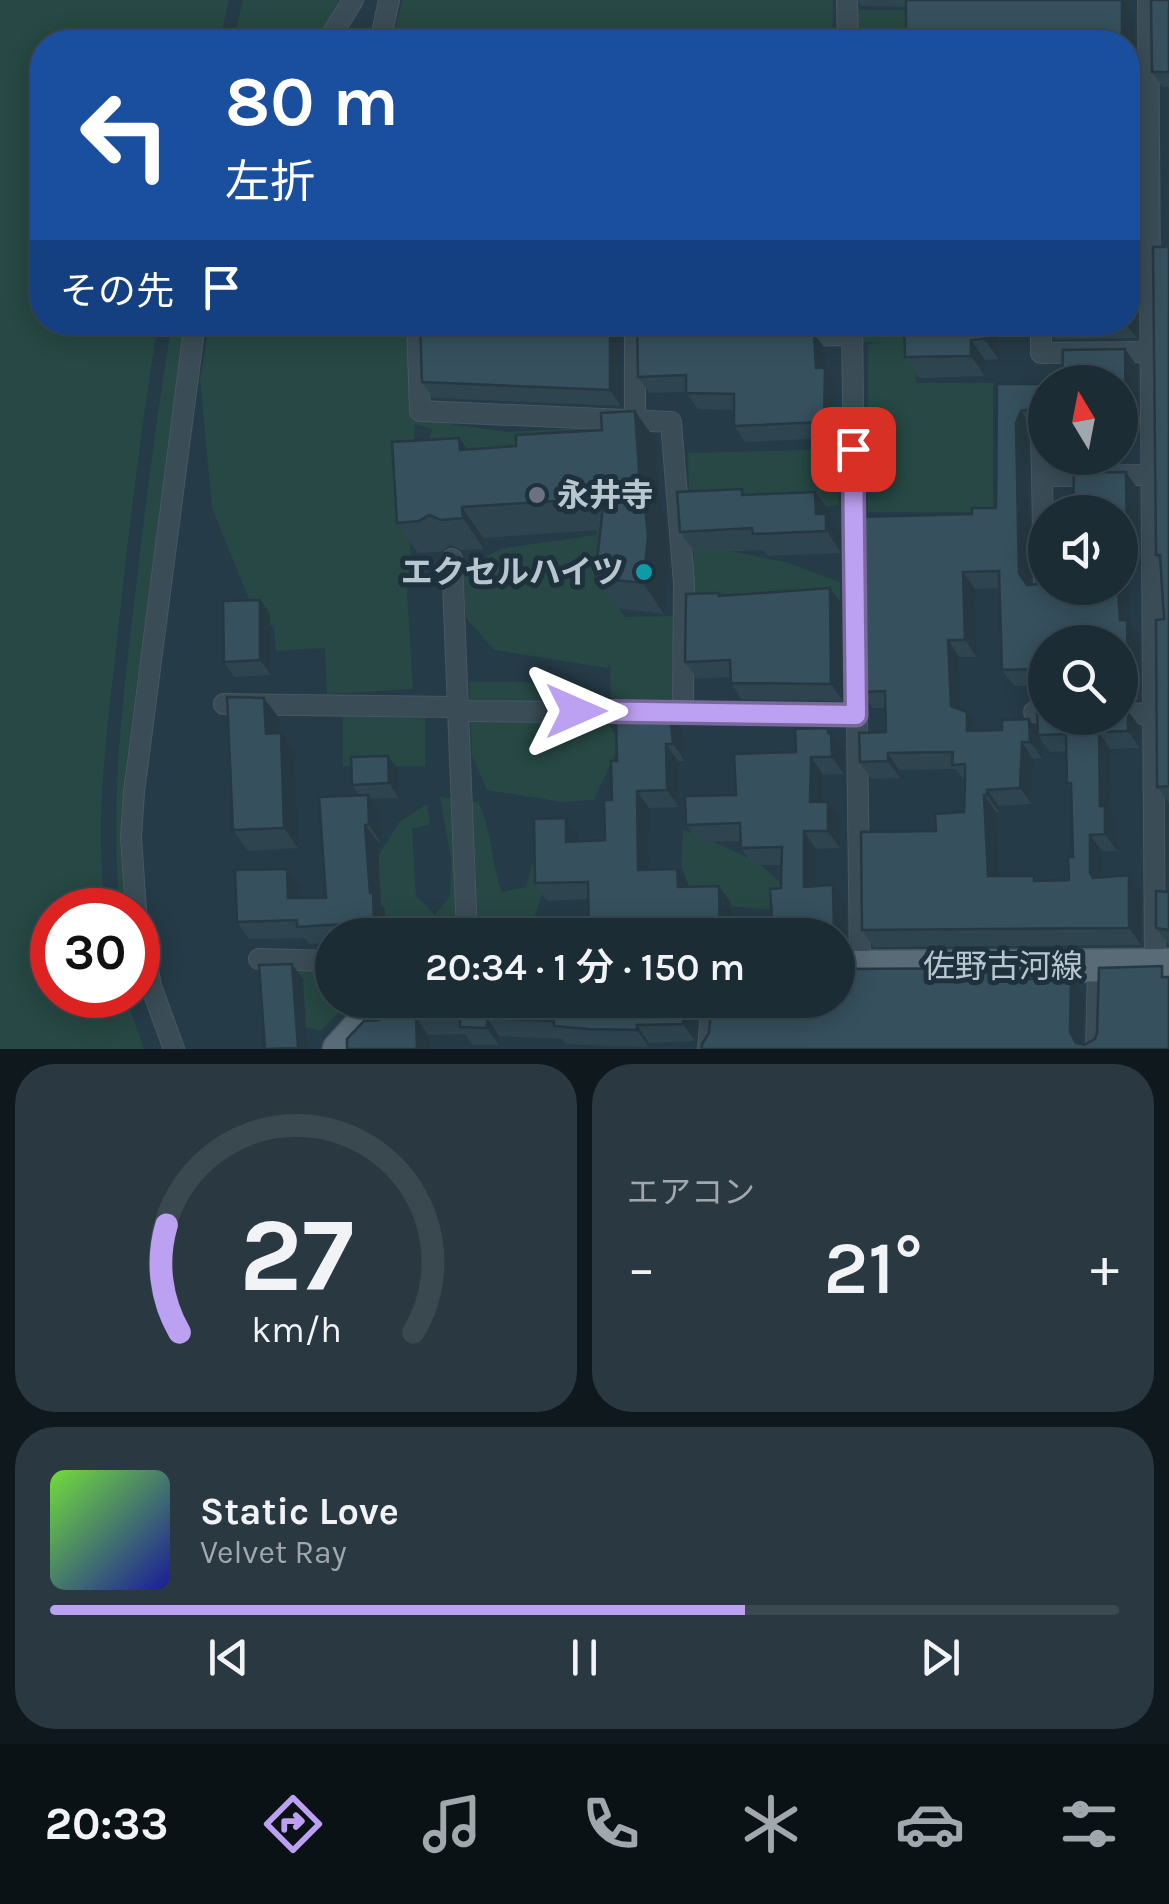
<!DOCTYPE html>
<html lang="ja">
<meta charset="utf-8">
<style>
body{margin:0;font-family:Karla,"Noto Sans JP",sans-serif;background:#293841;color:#f1f3f6;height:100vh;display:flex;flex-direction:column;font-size:38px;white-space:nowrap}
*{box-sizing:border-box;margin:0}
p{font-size:32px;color:#a0a7ad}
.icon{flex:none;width:55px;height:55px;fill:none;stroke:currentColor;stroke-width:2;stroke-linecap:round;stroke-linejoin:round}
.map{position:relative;height:1049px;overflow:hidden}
.drawer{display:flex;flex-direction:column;gap:15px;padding:15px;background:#0f181d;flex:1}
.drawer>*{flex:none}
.hud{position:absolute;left:30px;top:30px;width:1110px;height:305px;border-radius:40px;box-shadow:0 5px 25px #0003,0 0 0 2px #3a4850;background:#1a4fa0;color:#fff;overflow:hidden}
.needle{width:65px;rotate:350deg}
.fabs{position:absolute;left:1028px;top:365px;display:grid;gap:20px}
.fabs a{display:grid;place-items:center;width:110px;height:110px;border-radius:50%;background:#1c2c35;box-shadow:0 5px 25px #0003,0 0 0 2px #3a4850;font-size:50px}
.speed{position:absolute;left:30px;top:888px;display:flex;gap:20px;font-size:50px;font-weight:700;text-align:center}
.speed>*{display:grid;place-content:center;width:130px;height:130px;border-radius:50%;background:#1c2c35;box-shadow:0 5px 25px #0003,0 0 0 2px #3a4850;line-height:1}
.speed .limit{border:15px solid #d22;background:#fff;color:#111}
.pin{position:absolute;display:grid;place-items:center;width:85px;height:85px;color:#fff;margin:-42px;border-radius:20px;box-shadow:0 5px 15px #0006}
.me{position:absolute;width:110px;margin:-55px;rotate:90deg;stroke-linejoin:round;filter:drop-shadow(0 0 8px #0008)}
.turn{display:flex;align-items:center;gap:35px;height:210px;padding:0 30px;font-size:45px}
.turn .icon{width:130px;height:130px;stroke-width:2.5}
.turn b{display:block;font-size:70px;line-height:85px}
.then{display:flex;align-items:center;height:95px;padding:0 30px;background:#0003;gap:20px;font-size:38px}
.big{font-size:75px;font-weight:600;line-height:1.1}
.drawer .widget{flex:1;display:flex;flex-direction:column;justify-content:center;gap:15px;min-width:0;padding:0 35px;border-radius:40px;background:#293841}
.drawer .dial{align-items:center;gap:0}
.dial svg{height:260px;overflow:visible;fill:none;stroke:#3a4850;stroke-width:7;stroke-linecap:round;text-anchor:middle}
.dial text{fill:#f1f3f6;stroke:none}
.song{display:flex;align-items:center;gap:30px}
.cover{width:120px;height:120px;border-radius:15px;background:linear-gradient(135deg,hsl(100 70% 55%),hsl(240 70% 35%))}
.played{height:10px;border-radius:5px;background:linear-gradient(90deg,#bca0f2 65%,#3a4850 65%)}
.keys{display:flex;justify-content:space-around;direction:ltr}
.heat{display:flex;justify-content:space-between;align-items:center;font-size:55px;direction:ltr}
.drawer .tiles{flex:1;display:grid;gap:15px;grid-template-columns:1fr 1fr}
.widget:last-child{grid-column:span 2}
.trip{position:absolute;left:315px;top:918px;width:540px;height:100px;border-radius:50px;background:#1c2c35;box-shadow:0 5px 25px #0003,0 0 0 2px #3a4850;font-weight:600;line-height:100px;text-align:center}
.tab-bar{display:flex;height:160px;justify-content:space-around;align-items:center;background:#0b1215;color:#a0a7ad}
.tab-bar .icon{width:70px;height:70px}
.tab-bar .current{color:#bca0f2}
.tab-bar b{font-size:45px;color:#f1f3f6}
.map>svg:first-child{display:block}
.green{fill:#274844}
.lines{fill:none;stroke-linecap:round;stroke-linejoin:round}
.minor-casing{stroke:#465862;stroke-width:22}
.primary-casing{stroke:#465862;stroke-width:35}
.minor{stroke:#3a4c56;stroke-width:20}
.primary{stroke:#586b76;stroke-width:32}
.wall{fill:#2e4550;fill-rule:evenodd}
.shaded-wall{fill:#263841}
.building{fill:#36505d;stroke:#263841;stroke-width:2.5}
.route-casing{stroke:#7a689d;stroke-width:25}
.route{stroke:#bca0f2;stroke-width:18}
.worship-dot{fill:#6b7280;stroke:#1e313c;stroke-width:4}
.culture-dot{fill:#0f9aa8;stroke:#1e313c;stroke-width:4}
.labels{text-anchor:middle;stroke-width:10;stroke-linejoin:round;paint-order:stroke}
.poi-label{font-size:32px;font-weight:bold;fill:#b8c6cf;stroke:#1e313c;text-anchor:start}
.street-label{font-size:32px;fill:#b8c6cf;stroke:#1e313c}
</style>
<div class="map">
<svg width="1169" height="1049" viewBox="0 0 1169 1049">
<rect width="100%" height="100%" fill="#253b47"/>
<g class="green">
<path d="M0 0H229L219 42H42V322L158 323C140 434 127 546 115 658 106 741 94 827 106 910H52V995H125L144 1049H0Z"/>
<path d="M243 0H339L315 42H233Z"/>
<path d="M402 0H833L832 42H393Z"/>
<path d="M857 10H909V42H859Z"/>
<path d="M172 323H185L127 756 121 818 126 910H120C110 810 121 711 133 612 144 515 156 418 172 323Z"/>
<path d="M210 323H406L412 384 442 423 507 432 581 428 610 434 609 594 625 617 674 616 675 701 611 702 610 664 607 668 494 650 466 618 463 568 485 567 487 556 504 548 596 535 603 502 531 463 429 443 432 429 415 424 409 534 413 577 406 575 413 689 327 694 325 648 276 651 274 628 253 609 212 508 200 378Z"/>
<path d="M861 323H933L915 343 916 383H993V512H868V344L885 343 861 341Z"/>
<path d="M837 449 839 506 689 510 688 453Z"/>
<path d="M694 544 785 562 840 582V600L737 604 691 601Z"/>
<path d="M469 682H551L589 688 620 744 594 800 562 802 487 790 472 756Z"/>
<rect x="343" y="717" width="82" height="49"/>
<path d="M440 797 478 802C492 829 491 863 502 892L526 887 543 829 552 869 532 922 486 935H388L381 925 372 866 400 821 427 804 430 824 412 829 416 896 435 915 450 896 451 859Z"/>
<path d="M683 829C723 848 785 863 794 912L688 902 689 886 681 866Z"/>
<path d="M288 970 332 971V1000H352L320 1031 278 1019Z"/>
</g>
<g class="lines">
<defs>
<g id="minor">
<path d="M847 0 848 42"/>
<path d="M1148 0 1155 965"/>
<path d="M327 42 353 0"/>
<path d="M380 42 389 0"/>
<path d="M1128 260H1150"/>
<path d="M417 322 420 411 671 422 684 583 683 712"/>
<path d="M852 322 860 967"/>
<path d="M1041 322V353L1150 352"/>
<path d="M789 336 852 335"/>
<path d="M635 419V322"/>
<path d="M1041 439 1042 476"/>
<path d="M452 559 467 935"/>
<path d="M1044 589 1042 476 1151 475"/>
<path d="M224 704 456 707 469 711 856 715"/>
<path d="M1034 712 1045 713"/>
<path d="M1120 713 1152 714"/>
<path d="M136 910 131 837 134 792 195 322"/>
<path d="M138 917 151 986 174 1049"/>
<path d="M259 959 332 961"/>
<path d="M708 1049 712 1000"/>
<path d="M1096 1049 1098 966"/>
</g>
<g id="primary">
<path d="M838 967 1169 965"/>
<path d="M339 1049 372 1013 390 1000"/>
</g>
</defs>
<use href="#minor" class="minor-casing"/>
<use href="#primary" class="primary-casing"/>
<use href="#minor" class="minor"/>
<use href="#primary" class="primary"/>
</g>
<g class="wall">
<path d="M857 0H1124L1134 15 1135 51 1128 52V42H906V7L861 6Z"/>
<path d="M1169 0V87H1162L1152 72Z"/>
<path d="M1128 106 1135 117 1136 246 1128 247Z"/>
<path d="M1169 247V802H1168L1157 787 1164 619 1161 563 1156 555Z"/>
<path d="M1128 300 1137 313V338L1055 339 1044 324 1128 322Z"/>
<path d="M420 322H621V406L433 398 422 382Z"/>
<path d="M637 322H773L726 323 715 330 713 334 814 333 825 349 826 370 836 384V438L745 442 734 426V410L698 409 686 392 649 393 638 377Z"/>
<path d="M904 322H998L999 359 985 360V376L919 378 905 357Z"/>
<path d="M1125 349 1137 366V441H1120V382Z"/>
<path d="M997 384H1045V427L1042 425 1033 428 1027 439 1030 585 1120 588V512L1138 489V572L1128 573 1131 625 1139 637V700H1120V642L1045 698H1042L1034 686H1014L1002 670 1000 588 975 589 977 657H959L962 710 979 729V731L1038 732 1140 727V748L1110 749 1112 815 1116 822 1117 851H1102V877L1129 875 1141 892V945L874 947 862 930 936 831 964 812 965 781 955 769 899 770 900 778 871 779 860 762 886 732 885 708H873L861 692 972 514 996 508ZM1041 740 1050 752 1066 751 1067 783 1071 790 1073 857 1069 880 1038 881 1034 876H999L996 812H999V806L1032 804 1033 759 1042 758Z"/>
<path d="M459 438 467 450 656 441 661 509 665 515 669 567 664 614 616 608 595 578 600 530 483 538 484 549 462 550 450 545 440 552 418 553 397 523Z"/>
<path d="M742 489 746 494 815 492 831 513V521L841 535V553L768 556 764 550 695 553 680 532Z"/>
<path d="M720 596 842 605 843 701 742 700 731 683V677L697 679 685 662Z"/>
<path d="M260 600 270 614 271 675 234 677 224 662Z"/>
<path d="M670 712 682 730 685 761H678L679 807 649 808 650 870 731 903 589 899 547 901 535 883 566 818 578 836V841L605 840 617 761Z"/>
<path d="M279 718V733L295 753 298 848 248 851 233 830Z"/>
<path d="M828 728 844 751V774L823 775V802H828L840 820V848L816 849V886L845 903 846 947 838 948V935H773L781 888 782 865H753L741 848V841L698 842 686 825 736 795Z"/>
<path d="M398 770 399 798 370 799 380 812 381 842H378L381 904 385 910 386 935H332V943L309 944 304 938 249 939 237 922 287 869 300 886V898H326L360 796 352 785Z"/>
<path d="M1169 892V945L1156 928Z"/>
<path d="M387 1000H699L695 1041 649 1043V1047L601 1046 566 1044 562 1039 499 1036V1045H472L465 1034 428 1035 379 1020Z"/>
</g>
<g class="shaded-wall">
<path d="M1122 0H1124L1134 15 1135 51 1122 34Z"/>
<path d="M1128 106 1135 117 1136 246 1128 234Z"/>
<path d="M1128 300 1137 313V338L1126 324Z"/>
<path d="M610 322H621V406L610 390Z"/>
<path d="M701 322H710L715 330 712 338 719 348Z"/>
<path d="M984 322H998L999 359 984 339Z"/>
<path d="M814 333 825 349 826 370 836 384V438L824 422 816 368Z"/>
<path d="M971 340 985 360V376L971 356Z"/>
<path d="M1125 349 1137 366V441L1126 425Z"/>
<path d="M635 411 656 441 661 509 665 515 669 567 664 614 643 583 640 485Z"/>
<path d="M1021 411 1033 428 1027 439 1030 589 1019 573 1016 423Z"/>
<path d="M459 438 480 468 460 450Z"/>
<path d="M1126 472 1138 489V572L1127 555Z"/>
<path d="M815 492 831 513V521L841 535V553L816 514Z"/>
<path d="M462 507 483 538 484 549 463 518Z"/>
<path d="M1120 562 1128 573 1131 625 1139 637V700L1128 683 1120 620 1118 588H1120Z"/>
<path d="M963 572 975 589 977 657 965 640Z"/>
<path d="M830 588 842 605 843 701 831 684Z"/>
<path d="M260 600 270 614 271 675 260 660Z"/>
<path d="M948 640 959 657 962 723 951 706Z"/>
<path d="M264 698 279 718 280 754 266 734Z"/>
<path d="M1128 711 1140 727V748L1128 731Z"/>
<path d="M670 712 682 730 685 761 673 744Z"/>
<path d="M967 712 979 729V748L967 731Z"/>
<path d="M1029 719 1041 735H1038L1041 740 1042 758 1030 742Z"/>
<path d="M828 728 844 751V774L832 757Z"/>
<path d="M1099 732 1110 749 1112 815 1116 822 1117 851 1105 834 1100 806Z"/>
<path d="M281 733 295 753 298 848 284 828Z"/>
<path d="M1022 742 1033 759 1032 804 1020 788Z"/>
<path d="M666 744 678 761 679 807 667 790Z"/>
<path d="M888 753 899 770 900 778 888 761Z"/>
<path d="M388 756 398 770 399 798 389 783Z"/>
<path d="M811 757 823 775V820L810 802Z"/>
<path d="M987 790 999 806V812L987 795Z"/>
<path d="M637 791 649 808 650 888 638 870Z"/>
<path d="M368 795 380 812 381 842 369 825Z"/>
<path d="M984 795 996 812 1000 893 988 876Z"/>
<path d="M828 802 840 820V848L828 831Z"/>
<path d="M566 818 578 836V859L566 842Z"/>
<path d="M365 825 378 842 381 904 385 910 386 935H383L374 922 370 893Z"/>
<path d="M804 831 816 849V904L804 887Z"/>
<path d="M1090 835 1102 851V890L1090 873Z"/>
<path d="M287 869 300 886V916L288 898Z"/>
<path d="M677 869 689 886 678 887Z"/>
<path d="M1129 875 1141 892V945L1129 928Z"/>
<path d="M833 885 845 903 846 947 834 929Z"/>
<path d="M719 886 731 903 732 935H720Z"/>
<path d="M292 964 303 979 307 1049 298 1048Z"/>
<path d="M1071 979 1084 997 1082 1049H1080L1070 1032Z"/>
<path d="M685 1000H699L695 1041 683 1024Z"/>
<path d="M416 1018 428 1035 429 1049H417Z"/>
<path d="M487 1018 499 1036V1045L487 1028Z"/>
<path d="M637 1025 649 1043V1047L637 1030Z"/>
</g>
<g class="building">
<path d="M906 0H1122V34L1076 36V42H906Z"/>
<path d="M1151 0H1169V72H1152Z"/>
<path d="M1153 247H1169V786L1157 787 1156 620 1164 619 1160 555H1156Z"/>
<path d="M420 322H610V390L422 382Z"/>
<path d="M637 322H701L707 332 715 335 814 333 816 368H825L824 422 734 426V394L686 393V375L638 377Z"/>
<path d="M904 322H984V339L971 340V356L905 357Z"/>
<rect x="1044" y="322" width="82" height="2"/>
<path d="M1125 349 1126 425 1120 424V382H1062L1063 350Z"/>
<path d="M997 384H1045V414H1040L1030 409 1021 411 1016 423 1019 573 1027 585 1038 584 1045 578V533V588H1118L1120 620H1127L1128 683H1120V642H1045V689L1036 681H1030V669L1002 670 999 571 963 572 965 640H948L951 706 967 712V731L1002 730V720L1029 719 1030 742H1022L1020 788 987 790V795H984L988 876H1034V881L1069 880 1068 857H1073L1071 783H1067L1066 734 1038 735 1037 709 1045 703V718H1120V710L1128 711V731L1099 732 1100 806H1105V834L1090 835V873L1093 878 1129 875V928L862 930 861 832 936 831 935 814 964 812 965 783V764L952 765 953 752 888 753V761L860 762 859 733 886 732 885 691 861 692 859 683 857 517 972 514V508H996Z"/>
<path d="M635 411 640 485 643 484 648 537 643 583 595 578 604 498 462 507 463 518 441 520 429 515 419 521 397 523 392 442 459 438 460 450 516 446V435L602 430 601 413Z"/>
<path d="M1126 472 1127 555 1120 556V512H1073L1074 473Z"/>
<path d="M742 489V495L815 492 816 514H826V531L753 534 752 528 680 532 677 492Z"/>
<path d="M830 588 831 684 731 683 730 660 685 662 686 594 719 593V596Z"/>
<path d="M260 600V660L224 662 223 601Z"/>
<path d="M227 697 264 698 266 734 281 733 284 828 233 830Z"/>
<path d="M670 712 673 744H666L667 790 637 791 638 870 677 869 678 887 719 886 720 935H589L588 882 535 883 534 819 566 818V842L605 840 604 800H612L611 761H617L616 716Z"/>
<path d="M828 728V733H831L832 757H811L810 802H828V831H804V887L833 885 834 929 815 933 814 935H773L770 889 781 888 782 847 741 848 740 823 686 825 685 796 736 795 734 754 796 752 795 729Z"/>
<path d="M388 756 389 783 352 785 351 757Z"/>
<path d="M368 795 369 825H365L370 893H373L374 922 297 927V920L237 922 235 870 287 869 288 898H326L319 797Z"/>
<path d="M1156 891 1169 892V930L1156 928Z"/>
<path d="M292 964 298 1048 265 1049 259 965Z"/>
<path d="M1162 966V977H1169V1049H702V1044L709 1033 712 1000H838V969L1004 968V979H1071L1070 1032 1076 1043 1084 1045 1095 1039 1097 1033 1099 968Z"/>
<path d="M387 1000H685L683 1024 637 1025V1030L588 1029 554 1026V1021L487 1018V1028L460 1027V1016L416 1018 417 1049H347V1039L364 1021 379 1020 378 1007Z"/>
</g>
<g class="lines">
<defs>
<path id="route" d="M576 711 856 715 853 449"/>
</defs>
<use href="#route" class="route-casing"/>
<use href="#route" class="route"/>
</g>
<circle class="worship-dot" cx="537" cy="495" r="10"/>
<circle class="culture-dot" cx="644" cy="572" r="10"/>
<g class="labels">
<g class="poi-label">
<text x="557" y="506">永井寺</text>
<text x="624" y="583" text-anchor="end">エクセルハイツ</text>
</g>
<g class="street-label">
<text x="1003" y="977">佐野古河線</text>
</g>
</g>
</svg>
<div class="fabs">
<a><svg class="needle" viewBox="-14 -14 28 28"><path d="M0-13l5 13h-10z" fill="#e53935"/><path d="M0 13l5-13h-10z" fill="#a0a7ad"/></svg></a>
<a><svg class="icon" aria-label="sound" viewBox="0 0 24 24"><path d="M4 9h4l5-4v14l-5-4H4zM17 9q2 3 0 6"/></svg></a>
<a><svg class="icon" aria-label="search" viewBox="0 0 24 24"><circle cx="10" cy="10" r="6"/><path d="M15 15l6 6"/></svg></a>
</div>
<div class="speed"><div class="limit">30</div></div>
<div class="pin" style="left:853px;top:449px;background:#d93025"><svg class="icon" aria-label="arrive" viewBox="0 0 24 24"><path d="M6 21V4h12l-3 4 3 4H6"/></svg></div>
<svg class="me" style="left:576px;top:711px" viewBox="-20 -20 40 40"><path d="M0-17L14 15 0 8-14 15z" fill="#bca0f2" stroke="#fff" stroke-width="4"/></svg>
<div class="trip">20:34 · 1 分 · 150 m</div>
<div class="hud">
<div class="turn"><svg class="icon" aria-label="left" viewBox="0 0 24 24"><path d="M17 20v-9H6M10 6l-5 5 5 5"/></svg><div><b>80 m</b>左折</div></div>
<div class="then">その先<svg class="icon" aria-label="arrive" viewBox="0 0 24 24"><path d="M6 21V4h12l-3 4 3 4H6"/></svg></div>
</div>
</div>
<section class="drawer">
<div class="tiles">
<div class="widget dial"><svg viewBox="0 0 100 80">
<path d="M14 69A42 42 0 1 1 86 69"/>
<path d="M14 69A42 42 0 0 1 10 36" stroke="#bca0f2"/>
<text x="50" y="56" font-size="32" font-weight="700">27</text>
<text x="50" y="72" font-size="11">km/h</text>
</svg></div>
<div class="widget"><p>エアコン</p>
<div class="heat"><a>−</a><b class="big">21°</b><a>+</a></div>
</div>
<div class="widget">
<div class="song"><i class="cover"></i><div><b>Static Love</b><p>Velvet Ray</p></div></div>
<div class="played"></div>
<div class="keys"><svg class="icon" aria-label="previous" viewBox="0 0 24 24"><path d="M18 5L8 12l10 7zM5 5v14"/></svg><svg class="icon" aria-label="pause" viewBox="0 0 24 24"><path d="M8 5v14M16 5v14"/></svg><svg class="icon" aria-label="next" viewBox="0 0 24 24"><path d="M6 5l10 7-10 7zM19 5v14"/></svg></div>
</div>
</div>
</section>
<nav class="tab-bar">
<b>20:33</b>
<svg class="icon current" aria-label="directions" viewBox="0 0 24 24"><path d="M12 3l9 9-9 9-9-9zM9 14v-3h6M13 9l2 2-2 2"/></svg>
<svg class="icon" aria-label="music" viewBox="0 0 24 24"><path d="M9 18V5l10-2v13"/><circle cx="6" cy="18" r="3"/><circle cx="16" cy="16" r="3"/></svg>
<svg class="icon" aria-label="phone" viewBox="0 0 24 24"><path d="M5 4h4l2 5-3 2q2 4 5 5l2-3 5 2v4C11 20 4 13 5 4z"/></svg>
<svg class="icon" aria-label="climate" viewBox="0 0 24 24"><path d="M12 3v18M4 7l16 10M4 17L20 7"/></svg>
<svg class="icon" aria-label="car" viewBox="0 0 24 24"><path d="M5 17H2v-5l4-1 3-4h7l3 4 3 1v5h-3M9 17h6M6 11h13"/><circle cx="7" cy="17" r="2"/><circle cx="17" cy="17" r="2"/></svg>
<svg class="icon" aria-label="filters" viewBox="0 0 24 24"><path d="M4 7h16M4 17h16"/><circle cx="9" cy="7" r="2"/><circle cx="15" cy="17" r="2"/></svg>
</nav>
